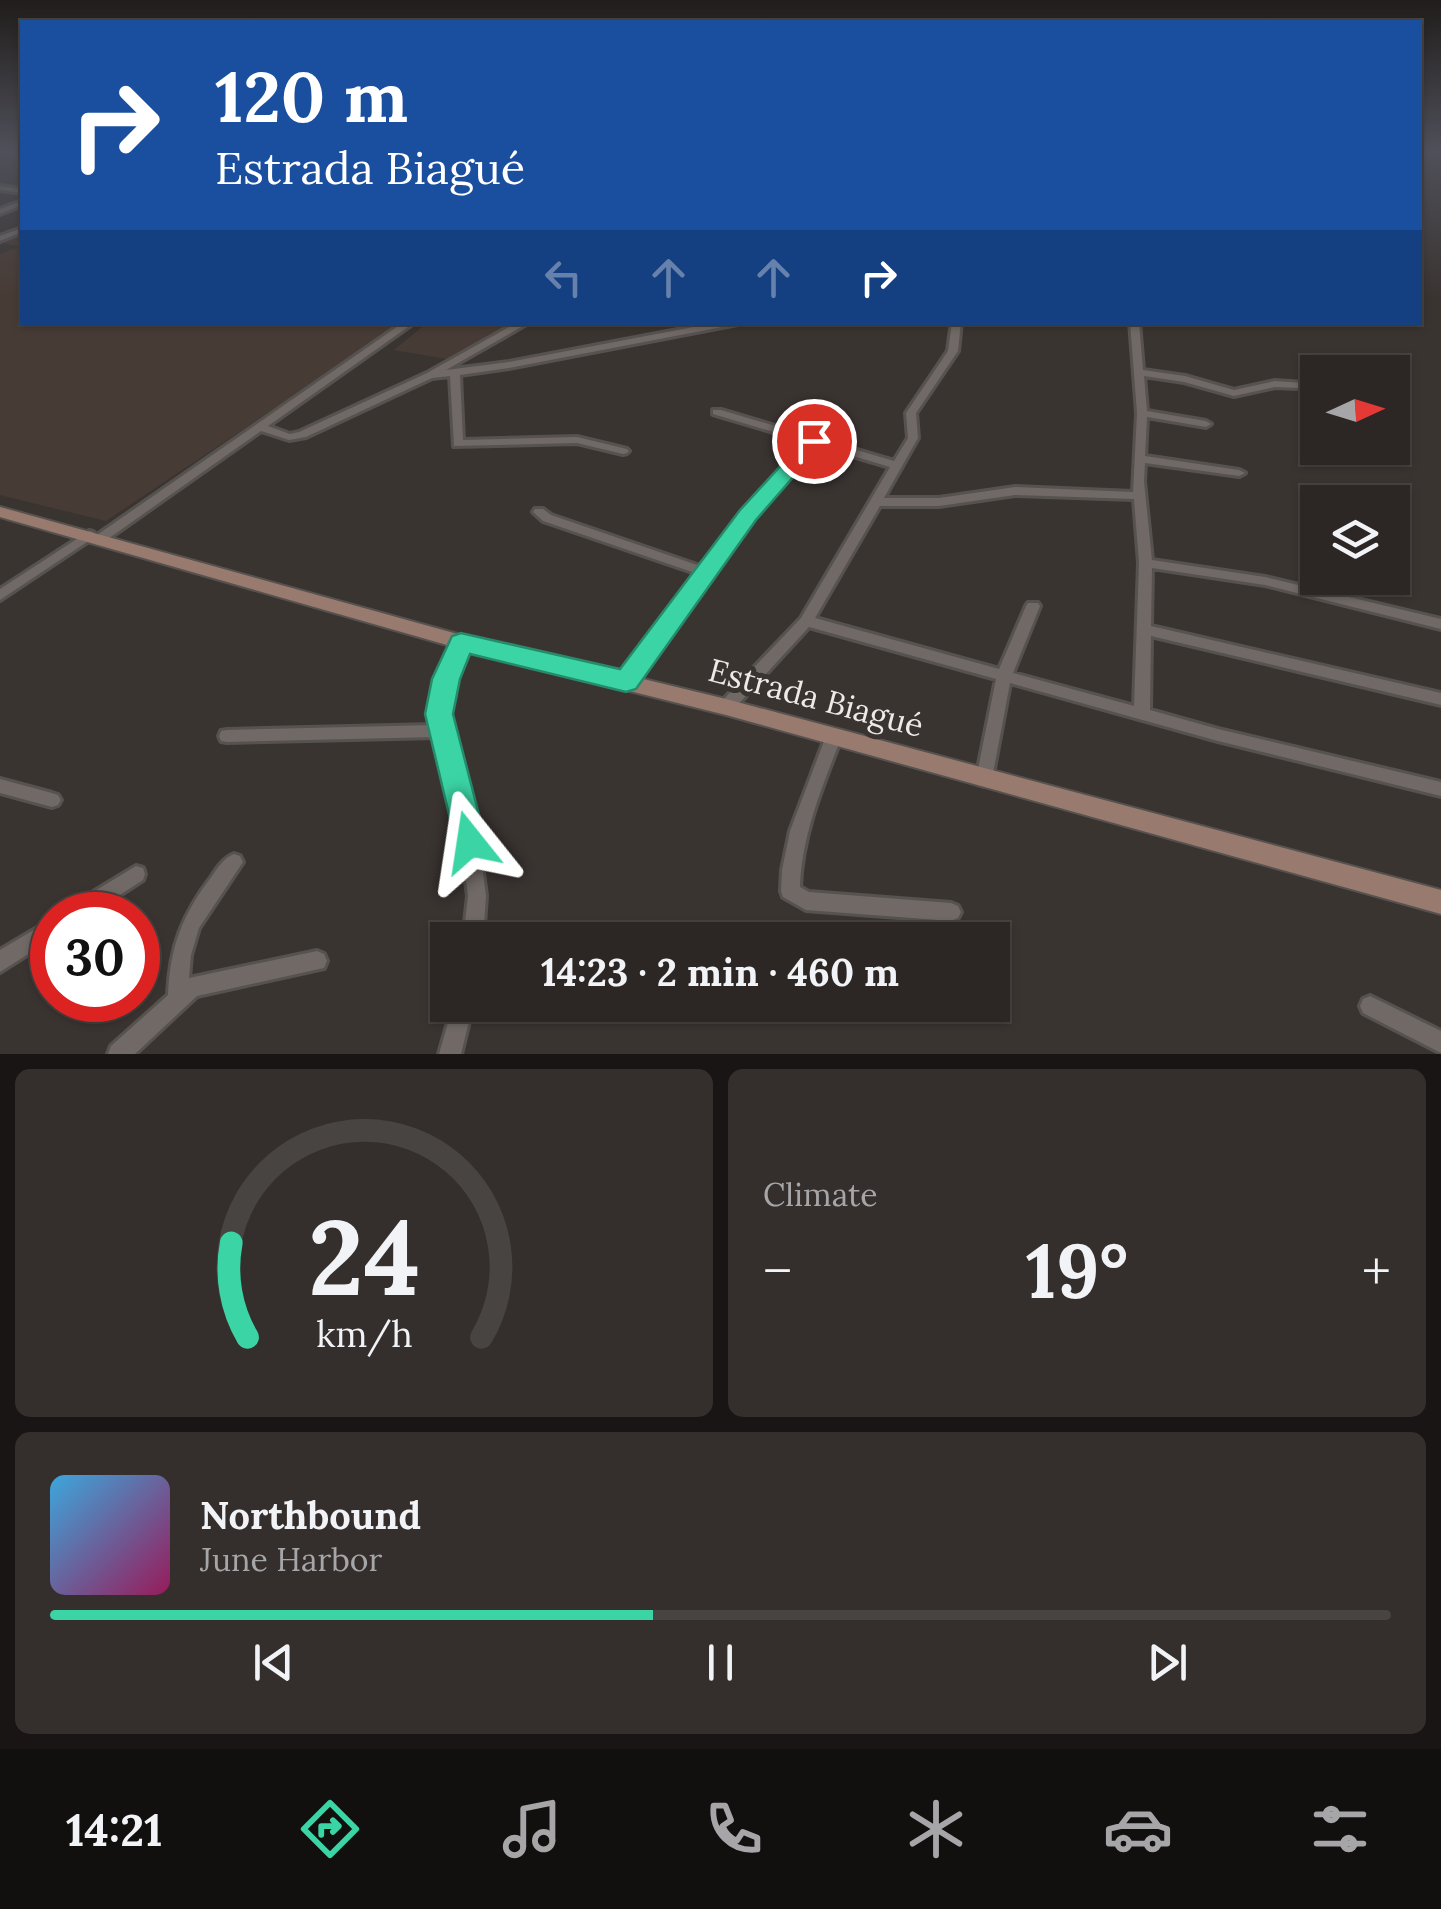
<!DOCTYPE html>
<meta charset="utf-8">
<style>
body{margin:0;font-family:Lora,serif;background:#342f2d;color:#f1f3f6;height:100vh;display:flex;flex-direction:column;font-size:38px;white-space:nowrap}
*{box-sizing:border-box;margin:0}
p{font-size:32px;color:#a6a5a7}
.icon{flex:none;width:55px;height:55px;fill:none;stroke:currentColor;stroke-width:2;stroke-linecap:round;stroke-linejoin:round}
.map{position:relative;height:1054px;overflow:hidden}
.sheet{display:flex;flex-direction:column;gap:15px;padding:15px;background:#181514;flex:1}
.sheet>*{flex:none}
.top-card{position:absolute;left:20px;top:20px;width:1402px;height:305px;border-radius:0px;box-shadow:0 2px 8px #0004,0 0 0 2px #484442;background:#1a4fa0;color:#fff;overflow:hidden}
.needle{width:65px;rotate:86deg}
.controls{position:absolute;left:1300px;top:355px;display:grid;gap:20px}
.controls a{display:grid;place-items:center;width:110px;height:110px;border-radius:0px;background:#2c2725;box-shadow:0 2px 8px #0004,0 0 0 2px #484442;font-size:50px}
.speed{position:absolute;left:30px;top:892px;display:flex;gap:20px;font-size:50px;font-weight:700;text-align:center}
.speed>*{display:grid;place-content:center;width:130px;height:130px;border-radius:50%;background:#2c2725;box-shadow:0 2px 8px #0004,0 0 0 2px #484442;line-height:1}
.speed .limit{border:15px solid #d22;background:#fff;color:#111}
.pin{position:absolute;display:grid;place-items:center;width:85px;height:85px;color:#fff;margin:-42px;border:5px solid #fff;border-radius:50%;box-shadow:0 2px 10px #0007}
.me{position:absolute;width:110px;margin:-55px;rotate:345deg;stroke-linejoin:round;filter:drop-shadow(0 0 8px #0008)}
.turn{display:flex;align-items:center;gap:35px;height:210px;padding:0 30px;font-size:45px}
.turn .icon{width:130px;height:130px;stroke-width:2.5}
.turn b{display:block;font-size:70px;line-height:85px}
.lanes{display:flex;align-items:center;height:95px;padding:0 30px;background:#0003;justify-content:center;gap:50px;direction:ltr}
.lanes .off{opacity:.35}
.big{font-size:75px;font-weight:700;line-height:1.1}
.sheet .card{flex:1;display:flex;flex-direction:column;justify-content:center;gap:15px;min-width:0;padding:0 35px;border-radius:15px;background:#342f2d}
.sheet .dial{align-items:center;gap:0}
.dial svg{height:260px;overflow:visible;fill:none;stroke:#484442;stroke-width:7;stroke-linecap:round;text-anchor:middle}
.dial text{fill:#f1f3f6;stroke:none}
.song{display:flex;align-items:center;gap:30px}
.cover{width:120px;height:120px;border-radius:15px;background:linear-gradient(135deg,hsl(200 70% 55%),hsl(330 70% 35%))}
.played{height:10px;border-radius:5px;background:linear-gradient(90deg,#3bd4a4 45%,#484442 45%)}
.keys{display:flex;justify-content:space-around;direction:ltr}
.heat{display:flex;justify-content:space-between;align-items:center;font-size:55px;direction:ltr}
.sheet .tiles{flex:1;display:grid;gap:15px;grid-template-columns:1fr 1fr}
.card:last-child{grid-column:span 2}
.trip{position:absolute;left:430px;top:922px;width:580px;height:100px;border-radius:0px;background:#2c2725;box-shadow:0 2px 8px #0004,0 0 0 2px #484442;font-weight:700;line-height:100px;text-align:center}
.menu{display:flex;height:160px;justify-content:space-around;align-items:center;background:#12100f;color:#a6a5a7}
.menu .icon{width:70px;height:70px}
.menu .on{color:#3bd4a4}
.menu b{font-size:45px;color:#f1f3f6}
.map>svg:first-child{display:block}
.built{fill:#473b35}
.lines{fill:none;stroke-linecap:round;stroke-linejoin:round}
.minor-casing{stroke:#56524f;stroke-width:6}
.secondary-casing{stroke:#56524f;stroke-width:4}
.minor{fill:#706966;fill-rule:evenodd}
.secondary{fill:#987b6e;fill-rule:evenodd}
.route{fill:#3bd4a4;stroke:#268a6b;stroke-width:2.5}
.labels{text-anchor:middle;stroke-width:10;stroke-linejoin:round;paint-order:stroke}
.near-street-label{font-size:32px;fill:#eeeae8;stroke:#3a3431}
</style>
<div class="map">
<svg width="1441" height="1054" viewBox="0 0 1441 1054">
<rect width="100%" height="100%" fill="#3a3431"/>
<g class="built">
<path d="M22 235V322L402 323 106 521 0 495V254L19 247 0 242Z"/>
<path d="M427 323H492L511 327 452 360 394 350Z"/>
</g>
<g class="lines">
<defs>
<g id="minor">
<path d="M0 186 22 189V193L0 190Z"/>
<path d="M22 201V205L0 214V209Z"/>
<path d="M22 228V232L0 241V236Z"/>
<path d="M404 322H415L268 426 290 434 299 432 427 373 518 322H530L446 370 509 362 704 325 748 322 509 368 460 375 463 440 577 437 627 449 629 451 627 453 623 454 577 443 454 446 450 376 432 378 306 437 289 440 261 431 105 541H97L95 538 97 535Z"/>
<path d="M952 322H961L958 351 916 413 918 438 884 498H939L1015 487 1133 492 1137 413 1130 322H1139L1143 370 1185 376 1234 390 1275 381 1304 383 1305 385 1300 388 1275 387 1234 396 1184 382 1144 376 1147 411 1206 421 1211 424 1206 427 1147 417 1145 456 1239 470 1245 473 1239 476 1145 463 1144 481 1152 560 1265 577 1441 619V629L1265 585 1152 568 1151 626 1441 693V705L1151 636 1150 710 1218 729 1441 782V796L1218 741 1010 683 992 779 990 784 984 786 978 784 976 779 996 679 809 627 732 711 726 713 720 711 718 707 720 703 801 618 890 467 816 445 765 501 631 685 626 687 621 685 618 681 621 677 698 574 543 521 533 512 535 509H543L551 515 703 567 757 495 807 442 713 414V410H721L894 461 908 438 906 413 948 351ZM1015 495 1134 499 1139 563 1134 706 1013 673 1040 606 1038 603H1028L1026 606 999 669 815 618 880 506H939Z"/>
<path d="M89 531 93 532 95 535 93 538 0 600V589Z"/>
<path d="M461 637 466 638 468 642 454 679 447 714 479 842 486 896 483 940H463L468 896 461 842 437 737 227 742 221 741 219 736 221 731 227 730 434 725C427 697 443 667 454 642L456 638Z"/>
<path d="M834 730 840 731 842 736C823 785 802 833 800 887L809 892 951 903 958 906 961 912 958 918 951 921 806 910 783 897 781 891 782 870 790 831 826 736 828 731Z"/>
<path d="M0 779 52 793 58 795 61 800 58 805 52 807 0 793Z"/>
<path d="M234 854 240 856 243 862 199 928 191 955 189 978 317 951 324 954 327 961 324 968 197 996 135 1054H108L111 1046 168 995C170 947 182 915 212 876 218 867 224 858 234 854Z"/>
<path d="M136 866 143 868 145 874 143 880 89 915H62L65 909Z"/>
<path d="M52 919V939L0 972V950Z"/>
<path d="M1370 996 1441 1031V1053L1363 1013 1360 1006 1363 999Z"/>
<path d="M453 1005H473L461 1054H439Z"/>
</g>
<path id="secondary" d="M0 507 461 635 726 699 1441 890V914L726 715 461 649 0 517Z"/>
</defs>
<use href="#minor" class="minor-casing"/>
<use href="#secondary" class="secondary-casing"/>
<use href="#minor" class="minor"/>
<use href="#secondary" class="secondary"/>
</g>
<linearGradient id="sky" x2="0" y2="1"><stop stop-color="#201d1b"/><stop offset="0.51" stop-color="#4f505a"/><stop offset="1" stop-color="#4f505a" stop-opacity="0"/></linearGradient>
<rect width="1441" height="297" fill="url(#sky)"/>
<path class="route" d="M814 435 821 437V445L756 520 636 689 626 692 470 654 460 679 453 714 486 842 482 852 470 856 458 852 425 714 432 679 452 636 461 633 620 669 740 510 807 437Z"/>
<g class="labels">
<g class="near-street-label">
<text transform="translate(816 698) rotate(15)" y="11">Estrada Biagué</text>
</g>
</g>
</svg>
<div class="controls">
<a><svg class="needle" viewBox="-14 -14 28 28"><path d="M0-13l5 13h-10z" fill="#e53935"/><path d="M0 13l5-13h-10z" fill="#a6a5a7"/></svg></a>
<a><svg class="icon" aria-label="layers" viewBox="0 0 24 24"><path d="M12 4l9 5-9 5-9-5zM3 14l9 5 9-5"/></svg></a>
</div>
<div class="speed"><div class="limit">30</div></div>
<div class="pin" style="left:814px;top:441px;background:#d93025"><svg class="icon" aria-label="arrive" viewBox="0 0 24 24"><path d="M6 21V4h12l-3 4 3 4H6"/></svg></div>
<svg class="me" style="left:470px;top:842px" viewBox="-20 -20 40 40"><path d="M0-17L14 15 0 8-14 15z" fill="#3bd4a4" stroke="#fff" stroke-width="4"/></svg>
<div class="trip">14:23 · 2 min · 460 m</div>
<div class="top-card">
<div class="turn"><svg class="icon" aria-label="right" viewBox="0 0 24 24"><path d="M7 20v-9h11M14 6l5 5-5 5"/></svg><div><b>120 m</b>Estrada Biagué</div></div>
<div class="lanes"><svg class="icon off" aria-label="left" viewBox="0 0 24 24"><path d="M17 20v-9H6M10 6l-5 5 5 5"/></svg><svg class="icon off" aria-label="ahead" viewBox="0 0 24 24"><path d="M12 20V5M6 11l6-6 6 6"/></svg><svg class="icon off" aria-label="ahead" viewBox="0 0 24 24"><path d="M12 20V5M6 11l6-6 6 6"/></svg><svg class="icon" aria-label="right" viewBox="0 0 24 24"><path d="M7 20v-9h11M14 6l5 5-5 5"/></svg></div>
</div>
</div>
<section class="sheet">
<div class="tiles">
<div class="card dial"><svg viewBox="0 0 100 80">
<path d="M14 69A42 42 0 1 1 86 69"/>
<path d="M14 69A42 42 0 0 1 9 40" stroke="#3bd4a4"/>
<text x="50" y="56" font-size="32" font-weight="700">24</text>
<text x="50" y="72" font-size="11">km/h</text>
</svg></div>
<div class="card"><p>Climate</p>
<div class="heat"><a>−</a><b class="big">19°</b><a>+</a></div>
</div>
<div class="card">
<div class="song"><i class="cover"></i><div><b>Northbound</b><p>June Harbor</p></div></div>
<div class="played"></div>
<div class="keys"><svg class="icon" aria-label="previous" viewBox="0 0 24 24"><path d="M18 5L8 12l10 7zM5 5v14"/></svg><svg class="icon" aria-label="pause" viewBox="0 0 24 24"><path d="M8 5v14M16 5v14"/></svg><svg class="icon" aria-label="next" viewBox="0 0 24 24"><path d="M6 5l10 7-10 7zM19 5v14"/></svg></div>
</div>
</div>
</section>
<nav class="menu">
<b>14:21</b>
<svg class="icon on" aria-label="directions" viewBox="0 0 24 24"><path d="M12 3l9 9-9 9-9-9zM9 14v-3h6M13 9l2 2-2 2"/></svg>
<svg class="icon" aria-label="music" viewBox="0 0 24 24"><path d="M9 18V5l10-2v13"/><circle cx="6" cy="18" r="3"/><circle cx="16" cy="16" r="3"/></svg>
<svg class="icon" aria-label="phone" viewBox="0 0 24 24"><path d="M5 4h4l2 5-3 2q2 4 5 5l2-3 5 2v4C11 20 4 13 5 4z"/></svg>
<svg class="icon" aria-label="climate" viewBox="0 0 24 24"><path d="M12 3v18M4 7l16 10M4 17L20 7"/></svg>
<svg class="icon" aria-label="car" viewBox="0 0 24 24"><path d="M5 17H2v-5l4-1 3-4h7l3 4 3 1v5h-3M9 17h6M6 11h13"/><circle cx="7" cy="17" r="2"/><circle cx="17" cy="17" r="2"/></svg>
<svg class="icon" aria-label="filters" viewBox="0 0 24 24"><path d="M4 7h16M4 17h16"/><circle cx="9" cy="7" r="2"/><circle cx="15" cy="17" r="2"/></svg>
</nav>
